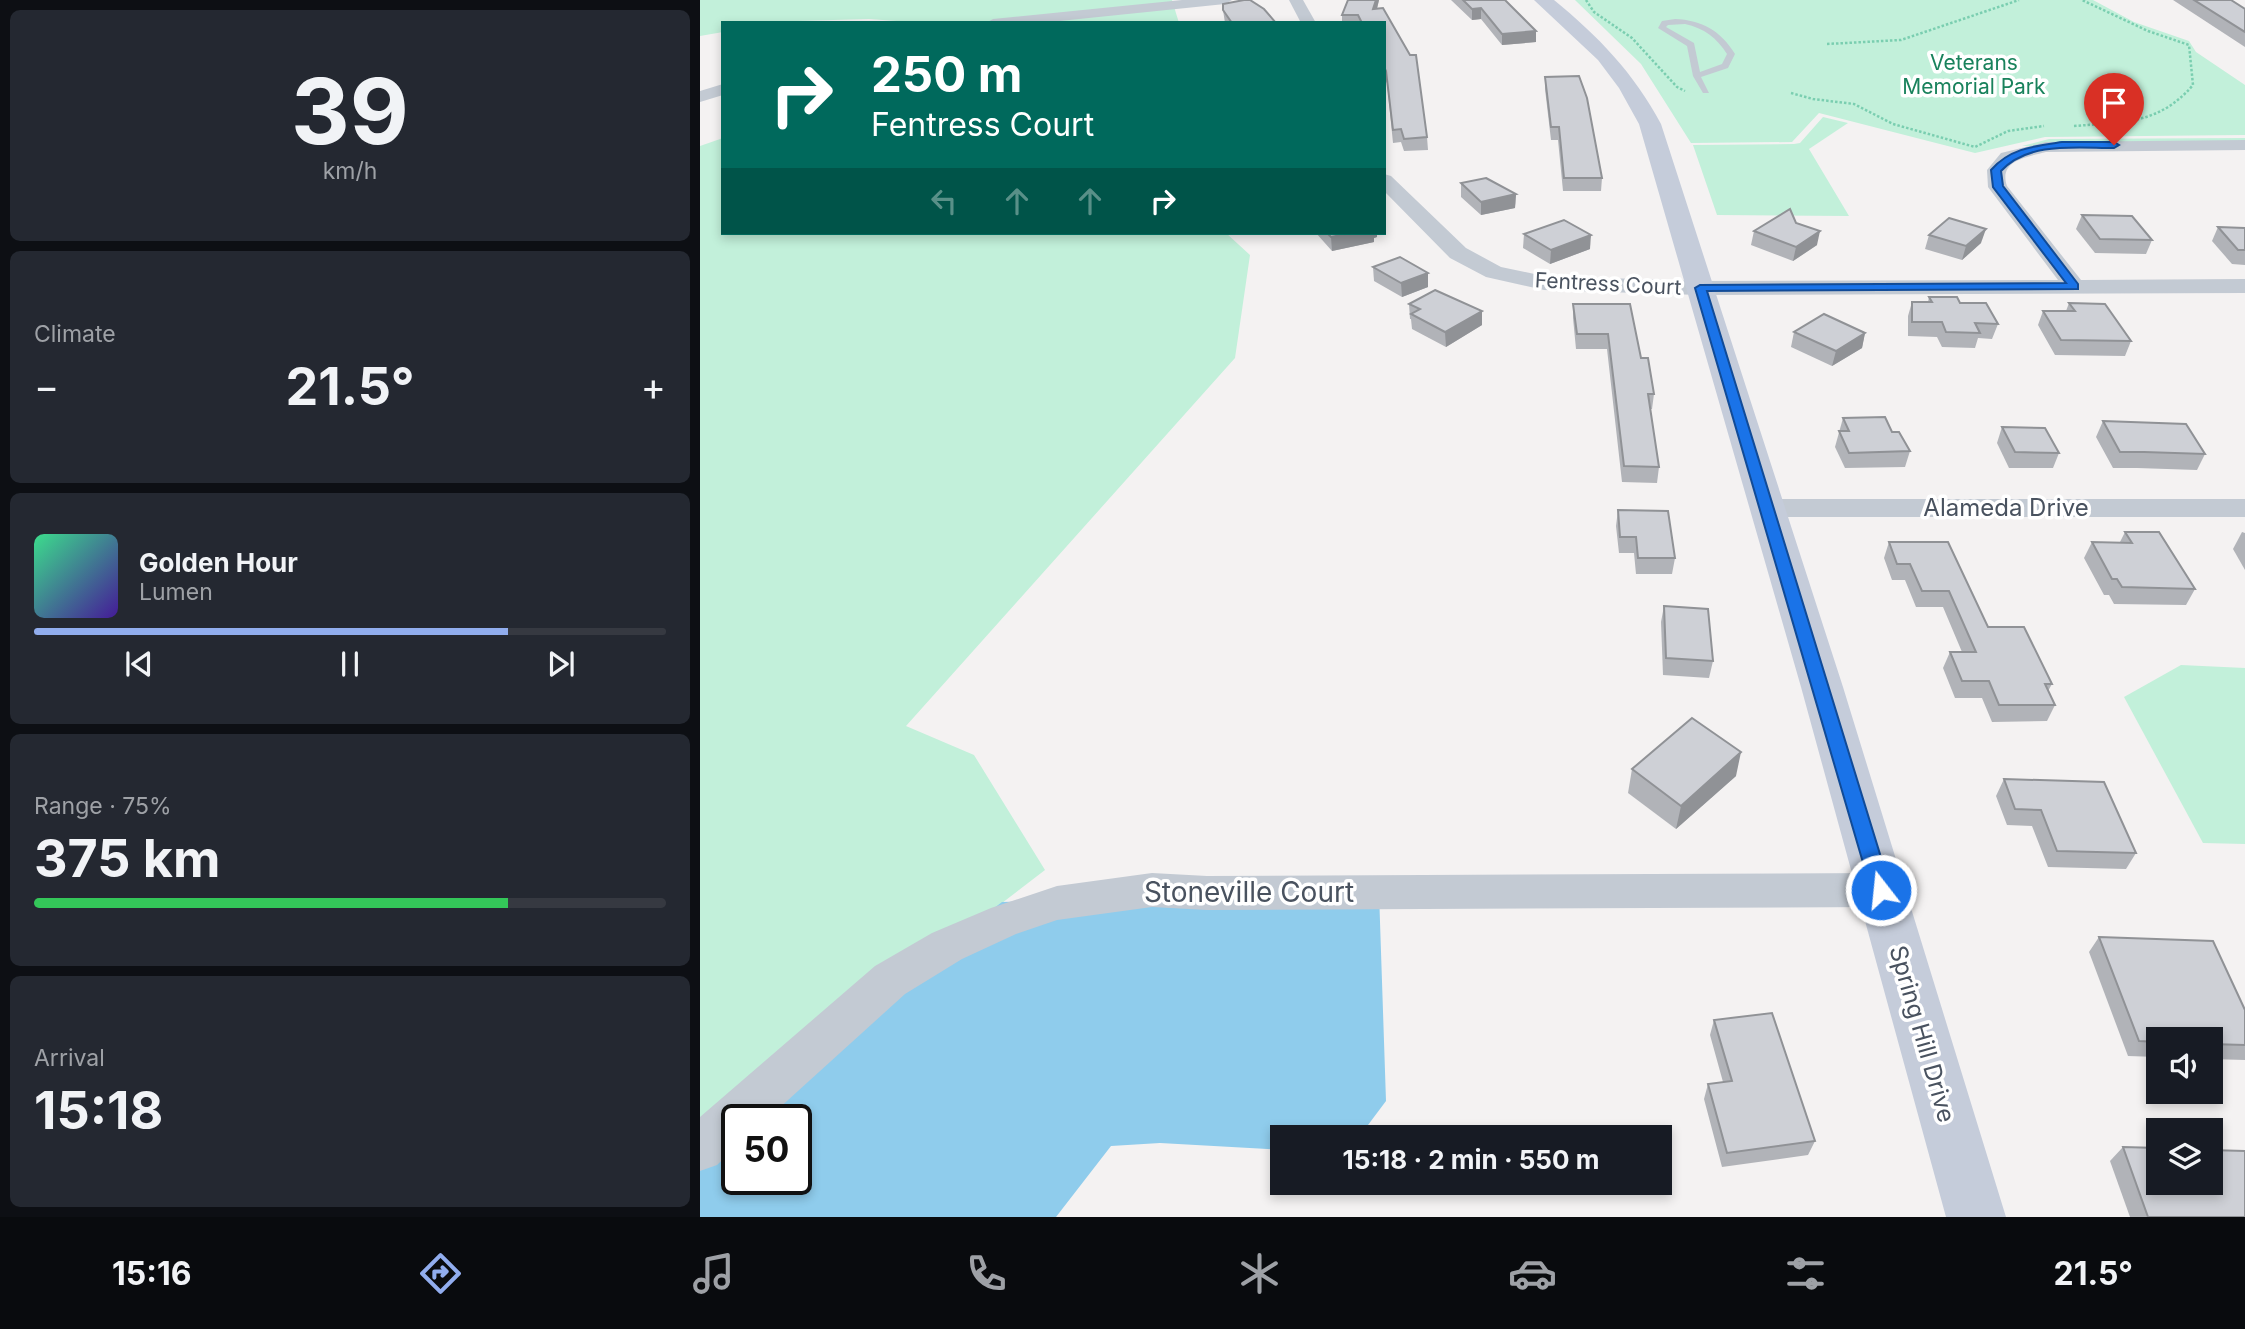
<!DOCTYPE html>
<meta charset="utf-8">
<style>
body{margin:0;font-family:Inter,sans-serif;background:#242831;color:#f1f3f6;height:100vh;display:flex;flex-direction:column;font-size:26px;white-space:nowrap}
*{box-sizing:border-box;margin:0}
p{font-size:23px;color:#9ea1a6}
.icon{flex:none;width:38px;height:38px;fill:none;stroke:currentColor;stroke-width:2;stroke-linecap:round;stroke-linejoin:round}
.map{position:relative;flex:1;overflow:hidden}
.drawer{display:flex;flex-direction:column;gap:10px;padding:10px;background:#0d0f14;width:700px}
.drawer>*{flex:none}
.top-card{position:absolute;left:21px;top:21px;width:665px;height:214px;border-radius:0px;box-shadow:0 4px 10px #0003;background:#00695c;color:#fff;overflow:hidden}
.tools{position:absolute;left:1446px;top:1027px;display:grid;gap:14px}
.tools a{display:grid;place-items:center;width:77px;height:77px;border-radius:0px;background:#171b24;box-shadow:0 4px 10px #0003;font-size:35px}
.speed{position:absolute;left:21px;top:1104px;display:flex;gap:14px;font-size:35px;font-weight:700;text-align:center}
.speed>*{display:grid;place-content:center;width:91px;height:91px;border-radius:50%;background:#171b24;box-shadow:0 4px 10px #0003;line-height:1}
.speed .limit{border:4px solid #111;border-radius:10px;background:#fff;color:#111}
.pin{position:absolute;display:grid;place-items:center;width:60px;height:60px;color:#fff;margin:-72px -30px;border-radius:50% 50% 50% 0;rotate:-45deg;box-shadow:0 0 7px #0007}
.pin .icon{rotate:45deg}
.me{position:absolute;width:77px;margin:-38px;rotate:344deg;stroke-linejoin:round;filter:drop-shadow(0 0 5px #0008)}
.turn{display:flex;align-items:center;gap:24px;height:147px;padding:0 35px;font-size:32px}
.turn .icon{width:91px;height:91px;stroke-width:2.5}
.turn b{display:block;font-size:49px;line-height:60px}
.lanes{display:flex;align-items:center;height:66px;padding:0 35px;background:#0003;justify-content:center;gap:35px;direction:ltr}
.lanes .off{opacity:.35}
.big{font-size:52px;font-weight:700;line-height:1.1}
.drawer .card{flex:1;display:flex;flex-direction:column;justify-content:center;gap:10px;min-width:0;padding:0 24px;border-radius:10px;background:#242831}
.drawer .dial{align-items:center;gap:0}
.dial b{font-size:91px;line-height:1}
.song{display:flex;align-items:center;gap:21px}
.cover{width:84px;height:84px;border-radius:10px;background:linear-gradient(135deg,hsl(150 70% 55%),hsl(260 70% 35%))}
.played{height:7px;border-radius:4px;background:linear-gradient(90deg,#91adee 75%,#363941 75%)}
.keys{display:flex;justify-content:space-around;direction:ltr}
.heat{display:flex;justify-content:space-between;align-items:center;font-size:38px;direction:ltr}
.charge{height:10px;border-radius:5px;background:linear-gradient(90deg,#34c759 75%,#363941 0)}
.trip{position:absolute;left:570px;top:1125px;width:402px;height:70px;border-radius:0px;background:#171b24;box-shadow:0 4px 10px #0003;font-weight:700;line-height:70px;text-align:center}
.tabs{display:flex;height:112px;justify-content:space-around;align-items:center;background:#090b0e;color:#9ea1a6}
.tabs .icon{width:49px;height:49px}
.tabs .current{color:#91adee}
.tabs b{font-size:32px;color:#f1f3f6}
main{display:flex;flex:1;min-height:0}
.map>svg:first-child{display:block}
.green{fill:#c2f0da}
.water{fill:#8fccec;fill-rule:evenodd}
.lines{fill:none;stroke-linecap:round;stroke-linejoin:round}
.path{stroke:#7aceb0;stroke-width:2.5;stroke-dasharray:2.5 2;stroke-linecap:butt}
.service{fill:#c3cad3;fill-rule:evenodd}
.minor{fill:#c3cad3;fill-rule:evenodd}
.secondary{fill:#c5ccda;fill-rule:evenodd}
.wall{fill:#b1b3b8}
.shaded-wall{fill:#909296}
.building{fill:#ced0d6;stroke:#909296;stroke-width:2}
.route{fill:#1a73e8;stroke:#114b97;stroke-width:2}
.labels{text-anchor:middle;stroke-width:7;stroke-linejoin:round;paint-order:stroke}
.far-park-label{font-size:21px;fill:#19825c;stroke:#fff}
.far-street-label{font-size:21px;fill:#49525f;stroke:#fff}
.street-label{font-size:24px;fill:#49525f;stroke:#fff}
.near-street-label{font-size:28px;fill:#49525f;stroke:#fff}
</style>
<main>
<section class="drawer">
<div class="card dial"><b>39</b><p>km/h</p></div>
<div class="card"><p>Climate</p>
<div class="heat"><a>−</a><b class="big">21.5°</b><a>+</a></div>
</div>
<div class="card">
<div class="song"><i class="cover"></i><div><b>Golden Hour</b><p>Lumen</p></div></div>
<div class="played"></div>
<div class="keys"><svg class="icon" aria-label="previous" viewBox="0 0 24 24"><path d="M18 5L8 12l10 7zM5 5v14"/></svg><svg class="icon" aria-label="pause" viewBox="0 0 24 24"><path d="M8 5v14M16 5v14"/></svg><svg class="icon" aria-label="next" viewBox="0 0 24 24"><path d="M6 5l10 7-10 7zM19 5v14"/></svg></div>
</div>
<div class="card"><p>Range · 75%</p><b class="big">375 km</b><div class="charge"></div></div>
<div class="card"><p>Arrival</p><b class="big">15:18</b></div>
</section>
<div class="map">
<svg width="1545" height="1217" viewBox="0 0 1545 1217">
<rect width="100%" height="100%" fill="#f4f2f2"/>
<g class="green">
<path d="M0 0H472L479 23H224L169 19 23 23V32L0 36Z"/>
<path d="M875 0H1393L1434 22 1489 41 1496 52 1545 85V135L1345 137 1275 153 1119 113 1092 142 991 143 941 64Z"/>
<path d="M1123 117 1148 123 1109 149 1149 216 1017 215 993 145 1094 144 1100 143Z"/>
<path d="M23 138V233H526L550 255 535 358 206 726 274 755 345 870 0 1135V146Z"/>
<path d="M1545 138V144L1322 146 1349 139Z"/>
<path d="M1481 665 1545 668V844L1503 843 1424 697Z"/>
</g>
<path class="water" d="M679 892 686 1101 659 1137 583 1138V1150L460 1143 411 1146 356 1217H0V1165L17 1121 302 902ZM37 1120H96V1180H37Z"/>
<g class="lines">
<g class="path">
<path d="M886 0 894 12 932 38 977 87 985 91"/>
<path d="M1127 44 1201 40 1319 0"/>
<path d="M1091 93 1113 99 1154 104 1193 124 1275 147 1308 131 1344 126"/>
<path d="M1374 126C1422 122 1459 125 1493 85L1489 45 1448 31 1382 0"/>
</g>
<path class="service" d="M975 19C1002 20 1021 31 1035 54L1028 68 1001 77 1009 93H1003L993 76 987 46 958 28 962 21ZM985 24C1004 28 1017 38 1027 54L1022 64 1000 72 994 43 966 27 968 25Z"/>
<g class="minor">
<path d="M482 0H532L525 4 340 23H286L293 19Z"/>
<path d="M589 0H603L616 23H601Z"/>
<path d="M23 84V95L0 102V91Z"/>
<path d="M1545 140V150L1346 152C1328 157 1298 160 1307 186L1381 280 1545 279V293L1000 295 844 290 786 277 750 258 684 191V174L691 176 766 248 801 267 844 276 1000 281 1358 280 1288 187 1287 170 1301 153 1346 142Z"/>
<path d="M1067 499H1545V517H1067L1057 514 1053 508 1057 502Z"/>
<path d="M452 873 507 876 1181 873 1195 878 1201 890 1195 902 1181 907 507 910 452 907 357 920 316 934 262 959 205 994 66 1120H37V1146L17 1165 0 1171V1117L175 966 232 933 291 908 357 886Z"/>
</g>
<path class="secondary" d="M834 0H854C898 36 934 73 961 124L1143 687 1306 1217H1246L1101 687 939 124 919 88 898 60Z"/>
</g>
<g class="wall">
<path d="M648 0H679L677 9 683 8 710 55H716L727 137 728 150 704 151 701 142 693 143 687 83 684 78V23H642V15Z"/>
<path d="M751 0H805L836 31V42L802 45 781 19 772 20Z"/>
<path d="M1473 0H1531L1545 9V47Z"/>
<path d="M523 10 576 23H525Z"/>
<path d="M845 77 902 178 901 191H863L858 140H851L845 89Z"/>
<path d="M761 183 816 194 815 208 781 215 761 197Z"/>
<path d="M1382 215 1452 240 1446 254 1395 253 1376 229Z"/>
<path d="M1096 223 1117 245 1093 261 1051 245 1054 231Z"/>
<path d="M1518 227 1545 228V265L1532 264 1512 241Z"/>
<path d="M616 233H677V237L674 238V242L632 251Z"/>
<path d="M824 234 890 249 850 264 823 248Z"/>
<path d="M1229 235 1281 243 1262 260 1225 249Z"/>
<path d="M673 267 728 287 702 297 674 281Z"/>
<path d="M1229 297 1260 303 1298 324 1292 339 1278 338 1275 348 1242 347 1237 337 1208 336V316L1212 302H1228Z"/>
<path d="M1369 303 1431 341 1425 356 1355 355 1338 325 1343 311H1366Z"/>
<path d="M709 304 782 311V325L746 347 712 329 711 319H710Z"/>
<path d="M873 304 941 358 954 394 952 409H950L959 467 957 483 922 482 907 349H876L873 318Z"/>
<path d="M1094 332 1165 333 1162 348 1132 366 1091 347Z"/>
<path d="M1143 418 1192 432 1210 451 1205 467 1145 468 1135 447Z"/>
<path d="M1403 421 1505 454 1497 470 1437 468H1413L1396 437Z"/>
<path d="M1302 427 1359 453 1353 468H1309L1297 443Z"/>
<path d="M918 510 975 558 972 574H936L934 553H919L916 526Z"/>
<path d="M1425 532 1495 589 1486 605 1414 604 1409 595H1404L1384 558 1392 542H1420Z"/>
<path d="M1542 532 1545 533V570L1533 549Z"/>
<path d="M1189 542H1248L1288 627 1352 684 1348 691 1355 705 1347 721 1292 722 1282 698H1255L1243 668 1250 652H1262L1243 607H1216L1205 580H1192L1184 558Z"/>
<path d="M964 606 1013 661 1009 678 963 675 961 622Z"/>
<path d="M932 769 1036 776 976 829 928 793Z"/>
<path d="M1304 779 1436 853 1426 869 1348 867 1332 826 1307 825 1296 796Z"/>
<path d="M1399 937 1545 1010V1060L1510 1059V1040H1458V1057L1428 1056 1389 952Z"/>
<path d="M1014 1020 1115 1141 1108 1155 1022 1167 1004 1099 1008 1084 1023 1082 1010 1035Z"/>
<path d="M1423 1147 1545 1217H1430L1410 1161Z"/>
</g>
<g class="shaded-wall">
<path d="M676 0H679L674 20 673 9Z"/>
<path d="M781 8V19L772 20V9Z"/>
<path d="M836 31V42L802 45V34Z"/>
<path d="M816 194 815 208 781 215V202Z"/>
<path d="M1286 229 1281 243 1262 260 1266 246Z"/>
<path d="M1120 231 1117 245 1093 261 1096 247Z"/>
<path d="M651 233H677V237L674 238V242L632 251 631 237Z"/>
<path d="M891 235 890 249 850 264 851 250Z"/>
<path d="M728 273V287L702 297 701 283Z"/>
<path d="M782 311V325L746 347 745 332Z"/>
<path d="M1165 333 1162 348 1132 366 1136 351Z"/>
<path d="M1041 752 1036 776 976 829 981 806Z"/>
</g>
<g class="building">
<path d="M544 0H550L564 9 576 23H532L523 10V4Z"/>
<path d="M648 0H676L673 9 683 8 710 55H716L727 137 704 139 701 129 693 130 686 71 684 67V23H662L658 15H642Z"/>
<path d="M763 0H805L836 31 802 34 781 8 772 9Z"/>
<path d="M1494 0H1531L1545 9V32Z"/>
<path d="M879 76 887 98 902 178H864L859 127H851L845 77Z"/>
<path d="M786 178 816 194 781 202 761 183Z"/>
<path d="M1090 209 1096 223 1120 231 1096 247 1054 231Z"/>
<path d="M1382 215 1432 216 1452 240 1400 239Z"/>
<path d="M1249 218 1286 229 1266 246 1229 235Z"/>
<path d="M864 220 891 235 851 250 824 234Z"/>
<path d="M1518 227 1545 228V250H1538Z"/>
<path d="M627 233H651L631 237Z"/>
<path d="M700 257 728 273 701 283 673 267Z"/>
<path d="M735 290 782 311 745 332 711 314 720 309 709 304Z"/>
<path d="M1229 297H1257L1260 303H1286L1298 324 1275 323 1280 333 1246 332 1242 322H1212V302H1232Z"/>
<path d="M1369 303 1405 304 1431 341 1361 340 1343 311H1375Z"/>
<path d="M873 304H930L941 358H948L954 394H948L959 467 924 466 908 334H877Z"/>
<path d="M1124 314 1165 333 1136 351 1094 332Z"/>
<path d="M1185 417 1192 432H1199L1210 451 1149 453 1139 431H1149L1143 418Z"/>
<path d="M1403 421 1486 424 1505 454 1444 452H1420Z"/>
<path d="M1302 427 1345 428 1359 453 1315 452Z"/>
<path d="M918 510 968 511 975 558H938L936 537H920Z"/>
<path d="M1425 532H1459L1495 589 1422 587 1417 579H1412L1392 542 1432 543Z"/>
<path d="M1189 542H1248L1288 627H1324L1352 684H1345L1355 705H1299L1289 681H1262L1250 652H1276L1249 591H1222L1210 564H1197Z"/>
<path d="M964 606 1008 609 1013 661 966 658Z"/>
<path d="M992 718 1041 752 981 806 932 769Z"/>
<path d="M1304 779 1404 782 1436 853 1357 851 1341 810 1315 809Z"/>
<path d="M1399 937 1513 941 1545 1010V1045L1510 1044V1040H1458V1042L1439 1041Z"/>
<path d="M1072 1013 1115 1141 1027 1153 1008 1084 1032 1081 1014 1020Z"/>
<path d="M1423 1147 1458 1148V1183H1510V1150L1545 1151V1217H1448Z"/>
</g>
<path class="route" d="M1362 142H1414L1419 145 1414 148C1377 148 1329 141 1301 171L1303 186 1378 284V289L1007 291 1191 890 1188 896 1181 899 1173 896 1171 890 995 288 1000 285 1366 283 1293 187 1291 170C1310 148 1335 146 1362 142Z"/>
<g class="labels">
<g class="far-park-label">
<text x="1274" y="70">Veterans<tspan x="1274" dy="24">Memorial Park</tspan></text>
</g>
<g class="far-street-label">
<text transform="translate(908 284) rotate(3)" y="7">Fentress Court</text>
</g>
<g class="street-label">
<text x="1306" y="516">Alameda Drive</text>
<text transform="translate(1222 1034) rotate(74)" y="8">Spring Hill Drive</text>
</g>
<g class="near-street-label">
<text x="549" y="902">Stoneville Court</text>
</g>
</g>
</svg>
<div class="tools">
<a><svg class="icon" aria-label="sound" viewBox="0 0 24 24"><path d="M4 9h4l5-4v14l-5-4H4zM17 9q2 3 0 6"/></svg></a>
<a><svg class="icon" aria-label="layers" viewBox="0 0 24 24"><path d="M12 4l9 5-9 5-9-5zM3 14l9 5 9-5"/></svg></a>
</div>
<div class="speed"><div class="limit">50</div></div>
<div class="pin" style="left:1414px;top:145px;background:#d93025"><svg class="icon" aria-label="arrive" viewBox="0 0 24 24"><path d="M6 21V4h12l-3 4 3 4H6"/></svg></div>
<svg class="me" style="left:1181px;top:890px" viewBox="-20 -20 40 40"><circle r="17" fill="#1a73e8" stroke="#fff" stroke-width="3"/><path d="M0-11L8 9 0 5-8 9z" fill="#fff"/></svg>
<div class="trip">15:18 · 2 min · 550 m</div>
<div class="top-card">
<div class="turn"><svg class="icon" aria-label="right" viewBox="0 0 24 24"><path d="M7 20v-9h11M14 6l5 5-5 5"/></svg><div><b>250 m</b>Fentress Court</div></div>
<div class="lanes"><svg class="icon off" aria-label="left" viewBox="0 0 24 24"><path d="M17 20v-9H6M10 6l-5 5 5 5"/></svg><svg class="icon off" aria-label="ahead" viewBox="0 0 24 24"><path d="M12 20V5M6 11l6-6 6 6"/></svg><svg class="icon off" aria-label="ahead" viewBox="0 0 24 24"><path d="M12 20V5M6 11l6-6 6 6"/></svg><svg class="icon" aria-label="right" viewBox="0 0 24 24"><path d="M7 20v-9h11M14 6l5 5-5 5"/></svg></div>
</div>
</div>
</main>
<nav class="tabs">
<b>15:16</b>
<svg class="icon current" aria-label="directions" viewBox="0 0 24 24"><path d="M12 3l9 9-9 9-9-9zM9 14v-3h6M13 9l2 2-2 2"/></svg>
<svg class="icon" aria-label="music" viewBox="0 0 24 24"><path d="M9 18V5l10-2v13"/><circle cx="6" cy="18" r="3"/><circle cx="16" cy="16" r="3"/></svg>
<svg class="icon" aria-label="phone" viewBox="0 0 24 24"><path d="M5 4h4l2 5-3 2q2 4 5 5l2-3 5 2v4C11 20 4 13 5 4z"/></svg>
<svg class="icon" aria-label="climate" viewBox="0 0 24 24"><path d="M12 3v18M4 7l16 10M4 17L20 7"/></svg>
<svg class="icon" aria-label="car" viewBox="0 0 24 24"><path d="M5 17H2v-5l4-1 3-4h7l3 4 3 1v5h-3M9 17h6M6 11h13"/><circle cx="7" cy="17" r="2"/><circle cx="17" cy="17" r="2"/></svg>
<svg class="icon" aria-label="filters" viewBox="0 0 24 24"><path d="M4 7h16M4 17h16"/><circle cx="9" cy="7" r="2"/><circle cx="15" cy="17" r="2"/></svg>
<b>21.5°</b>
</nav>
